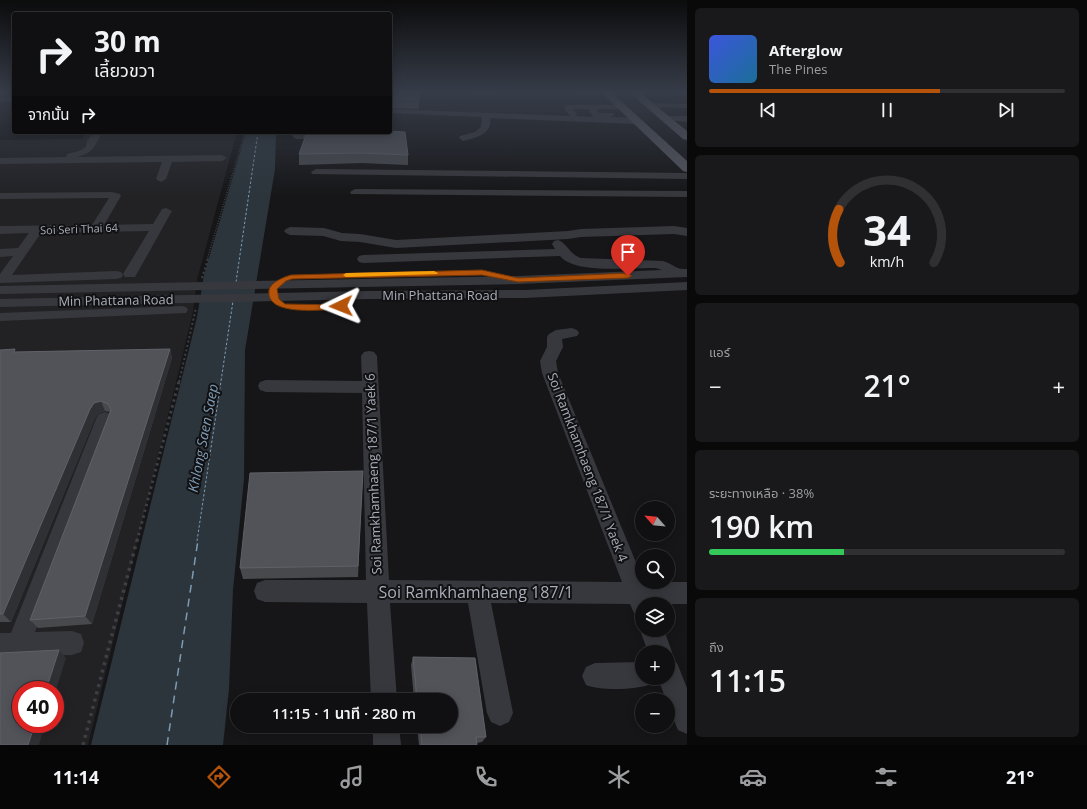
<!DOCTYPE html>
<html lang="th">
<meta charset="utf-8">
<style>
body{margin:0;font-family:"Open Sans","Noto Sans Thai",sans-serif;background:#19191b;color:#f1f3f6;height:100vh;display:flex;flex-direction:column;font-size:15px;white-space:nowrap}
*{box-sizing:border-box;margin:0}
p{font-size:13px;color:#9c9d9f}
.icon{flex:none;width:22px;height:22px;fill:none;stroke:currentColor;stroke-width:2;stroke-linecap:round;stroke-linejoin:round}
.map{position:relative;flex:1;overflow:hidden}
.details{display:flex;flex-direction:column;gap:8px;padding:8px;background:#09090a;width:400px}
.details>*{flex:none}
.guide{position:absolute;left:12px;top:12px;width:380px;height:122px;border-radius:4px;box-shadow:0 2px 10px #0003,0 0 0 1px #303032;background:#101012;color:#f1f3f6;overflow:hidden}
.needle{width:26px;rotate:297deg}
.fabs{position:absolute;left:635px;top:501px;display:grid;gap:8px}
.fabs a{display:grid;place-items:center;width:40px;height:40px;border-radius:50%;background:#101012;box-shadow:0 2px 10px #0003,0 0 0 1px #303032;font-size:20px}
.speed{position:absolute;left:12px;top:681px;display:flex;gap:8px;font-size:20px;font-weight:700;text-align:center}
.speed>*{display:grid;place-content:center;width:52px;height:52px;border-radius:50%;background:#101012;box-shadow:0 2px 10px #0003,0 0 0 1px #303032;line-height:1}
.speed .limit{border:6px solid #d22;background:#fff;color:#111}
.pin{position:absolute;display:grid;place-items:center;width:34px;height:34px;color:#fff;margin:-41px -17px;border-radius:50% 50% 50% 0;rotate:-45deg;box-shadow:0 0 4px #0007}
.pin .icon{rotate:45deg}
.me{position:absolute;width:44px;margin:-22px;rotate:268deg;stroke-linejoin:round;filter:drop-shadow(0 0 3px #0008)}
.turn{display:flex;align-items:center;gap:14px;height:84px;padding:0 16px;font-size:18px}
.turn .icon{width:52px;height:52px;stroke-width:2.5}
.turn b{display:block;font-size:28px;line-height:34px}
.then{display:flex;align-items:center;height:38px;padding:0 16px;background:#0003;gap:8px;font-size:15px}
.big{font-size:30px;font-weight:600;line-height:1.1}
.details .card{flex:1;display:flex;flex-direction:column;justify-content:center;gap:6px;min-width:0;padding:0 14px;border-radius:6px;background:#19191b}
.details .dial{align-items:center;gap:0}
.dial svg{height:104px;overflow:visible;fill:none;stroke:#303032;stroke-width:7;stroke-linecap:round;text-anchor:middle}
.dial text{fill:#f1f3f6;stroke:none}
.song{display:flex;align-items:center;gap:12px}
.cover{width:48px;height:48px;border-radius:6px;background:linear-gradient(135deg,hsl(230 70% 55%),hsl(200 70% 35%))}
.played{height:4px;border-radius:2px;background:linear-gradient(90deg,#b45309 65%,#303032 65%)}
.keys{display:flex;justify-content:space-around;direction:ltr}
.heat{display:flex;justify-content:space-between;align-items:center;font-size:22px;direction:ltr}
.charge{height:6px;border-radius:3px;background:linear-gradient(90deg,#34c759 38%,#303032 0)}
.trip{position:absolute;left:230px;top:693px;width:228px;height:40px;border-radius:20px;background:#101012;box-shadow:0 2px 10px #0003,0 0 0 1px #303032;font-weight:600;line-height:40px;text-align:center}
.tabs{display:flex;height:64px;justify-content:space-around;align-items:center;background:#060607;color:#9c9d9f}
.tabs .icon{width:28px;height:28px}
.tabs .on{color:#b45309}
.tabs b{font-size:18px;color:#f1f3f6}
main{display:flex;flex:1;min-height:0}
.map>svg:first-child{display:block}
.built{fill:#222225;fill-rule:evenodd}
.water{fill:#2c353c}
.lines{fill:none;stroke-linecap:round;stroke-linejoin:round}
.ferry-far1{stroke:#7f9bb3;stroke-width:1;stroke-dasharray:2.5 2;stroke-linecap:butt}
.ferry{stroke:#7f9bb3;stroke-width:1.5;stroke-dasharray:8 6;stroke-linecap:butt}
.path-far3{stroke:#3d3f44;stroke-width:1.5;stroke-dasharray:1 1.5;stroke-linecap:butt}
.path-far2{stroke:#3d3f44;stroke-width:2;stroke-dasharray:2 2.5;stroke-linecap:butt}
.path-far1{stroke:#3d3f44;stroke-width:3;stroke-dasharray:2.5 3.5;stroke-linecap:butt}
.path{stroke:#3d3f44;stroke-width:3.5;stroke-dasharray:3 4.5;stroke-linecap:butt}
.minor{fill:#37383d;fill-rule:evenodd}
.major{fill:#53555c;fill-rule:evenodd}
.wall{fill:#47494d}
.shaded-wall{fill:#2f3033}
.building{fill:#525359;stroke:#5f6168}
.route{fill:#b45309;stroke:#753606}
.slow{fill:#f59e0b}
.labels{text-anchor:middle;stroke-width:4;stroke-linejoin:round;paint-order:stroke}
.far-street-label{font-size:11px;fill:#a8adb8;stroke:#111113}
.street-label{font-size:13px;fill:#a8adb8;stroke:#111113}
.water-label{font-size:14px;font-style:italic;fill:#7f9bb3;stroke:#111113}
.near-street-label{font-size:16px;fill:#a8adb8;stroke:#111113}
</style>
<main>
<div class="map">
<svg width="687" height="745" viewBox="0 0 687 745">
<rect width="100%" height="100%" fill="#161618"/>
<path class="built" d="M88 132H237L197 280 193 312 88 745H0V140L82 139ZM21 690H55V724H21Z"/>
<path class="water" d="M246 132H276L275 169 245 350 244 479 233 590 229 689 223 745H91L197 317 204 275Z"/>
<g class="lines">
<g class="ferry-far1">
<path d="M236 282 258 132"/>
<path d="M197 541 233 301"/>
</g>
<path class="ferry" d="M167 745 198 540"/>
<path class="path-far3" d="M207 260 245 132"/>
<g class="path-far2">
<path d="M202 278 208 259"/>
<path d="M179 382 196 308"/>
</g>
<path class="path-far1" d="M137 541 179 381"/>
<path class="path" d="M83 745 137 540"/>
<g class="minor">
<path d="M475 92H501C495 96 480 98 474 94Z"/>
<path d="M566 92H610L611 93 607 95 570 94Z"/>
<path d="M14 97V101L0 102V98Z"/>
<path d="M646 103 687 104V108L649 107H646Z"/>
<path d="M566 105H622L626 107 625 109H597L599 113H613L614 115 610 117 637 118 641 121 637 124 490 118C493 134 476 138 463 141L459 138 460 136 475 132 481 127 482 117 390 113V109L570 116 564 108ZM573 109H589L593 117 575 116 577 114Z"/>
<path d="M662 116H687V122L665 120H662L661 118Z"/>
<path d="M94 132H103C93 146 96 152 77 157L222 155 227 158 222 161 172 162 166 179 161 182 156 179 162 162 0 164V158L66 157 67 154 79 151 86 147 87 141Z"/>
<path d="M357 132H365L363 137 356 140 296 139 292 136 296 133 354 134Z"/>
<path d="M316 169 687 173V179L312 174 311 172Z"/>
<path d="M355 189 687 191V197L351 194 350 192Z"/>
<path d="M112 192 120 194 121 196 104 225 153 224 162 209 166 208 172 211 135 277H125L123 274 149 231 41 233 12 275 116 271 121 272 123 275 121 278 116 279 0 283V274L13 256 0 257V249L18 248 29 233 0 234V226L92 225 109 198 0 199V193Z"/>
<path d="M674 226 687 228V236L674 234 581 237 568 239 396 248 360 242 341 241 323 236 290 235 286 233 284 231 286 229 290 227 324 228 342 233 360 234 396 240 568 231 581 229Z"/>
<path d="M558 240C567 243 570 255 581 258L663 261C674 264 675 270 687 269V277L518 284 0 294V286L518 276 662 270 656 268C632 267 576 275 560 256L363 263 359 262 357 259 359 256 363 255 555 249 552 244 554 241Z"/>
<path d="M687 282V290L525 298 369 299 0 307V299L369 291 525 290Z"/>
<path d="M181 306 186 307 188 310 186 313 0 321V313Z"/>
<path d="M572 328 577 330 579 333 577 336 562 339 563 347 556 361 558 373 642 577V582H687V604H642V616L634 613 630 604 491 603 513 713 509 722 500 726 491 722 487 713 468 603H390L397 700H371L367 603 265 602 257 599 254 591 257 583 265 580H366L362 393 266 392 260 390 258 386 260 382 266 380 362 381 361 356 364 352 369 351 374 352 377 356 389 580 622 582 542 373 540 361 547 347V337L549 334 556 330Z"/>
<path d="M105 412 111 414 114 419 35 632 72 631 81 634 84 643 81 652 72 655 0 657V633H11L96 419 99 414Z"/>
<path d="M642 625V630H664L672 652 669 660 677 663 687 688V734L678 730 668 706V700H666L658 678H668V652H648L640 630Z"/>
<path d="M642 662V678H653L651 684C636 690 601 691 586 685L582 676 586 667 595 663Z"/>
<path d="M373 726H399L401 745H373Z"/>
</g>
<g class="major">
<path d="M601 92H611L687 161V172L683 171Z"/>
<path d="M629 92H639L687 131V140L683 139Z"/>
</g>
</g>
<g class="wall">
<path d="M390 92 419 99V109L390 108Z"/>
<path d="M307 132 408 155V165L362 163 299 165V154Z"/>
<path d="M170 349 172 358 92 624 38 628 30 620 110 412 105 411 99 413 95 418 11 622H0V350L17 352Z"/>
<path d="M363 471 358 577 243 579 240 568Z"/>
<path d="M413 657 486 737 482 742 477 743V745H419L417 726H451V700H414L411 665Z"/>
</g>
<g class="shaded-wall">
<path d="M170 349 172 358 92 624 85 616Z"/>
<path d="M101 401 105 411 99 413 95 418 11 622 3 614 90 409 94 403Z"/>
<path d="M59 650 66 658 55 693V690H46Z"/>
<path d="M35 724H45L39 745H28Z"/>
</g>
<g class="building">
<path d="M390 92H420L419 99 391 98 390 99Z"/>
<path d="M390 131 405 132 408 155 362 153 299 154 307 132 368 134V132H390Z"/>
<path d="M15 349 14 352 170 349 85 616 30 620 111 410 108 404 101 401 94 403 90 409 3 614H0V350Z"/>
<path d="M363 471 358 566 240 568 250 473Z"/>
<path d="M59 650 46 690H21V724H35L28 745H0V653Z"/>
<path d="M413 657 475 658 486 737H476L477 745H422L420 726H451V700H417Z"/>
</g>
<linearGradient id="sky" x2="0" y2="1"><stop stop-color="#0c0c0d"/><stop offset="0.47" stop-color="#363c48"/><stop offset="1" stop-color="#363c48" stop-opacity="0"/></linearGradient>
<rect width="687" height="196" fill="url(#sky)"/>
<path class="route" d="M482 270 518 278 628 273 632 276 628 278 518 282 482 275 292 279 286 281 277 289 279 299 285 304 344 305V308L341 309C326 309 265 318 269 290 271 282 284 277 291 275Z"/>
<path class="slow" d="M434 271 438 273 437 274 346 277 343 275 346 273Z"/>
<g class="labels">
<g class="far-street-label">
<text transform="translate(79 229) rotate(-2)" y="4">Soi Seri Thai 64</text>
</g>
<g class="street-label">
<text x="440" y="300">Min Phattana Road</text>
<text transform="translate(116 300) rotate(-1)" y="5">Min Phattana Road</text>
<text transform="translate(588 467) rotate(69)" y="5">Soi Ramkhamhaeng 187/1 Yaek 4</text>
<text transform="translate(373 474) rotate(-92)" y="5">Soi Ramkhamhaeng 187/1 Yaek 6</text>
</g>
<g class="water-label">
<text transform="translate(203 438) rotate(-79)" y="5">Khlong Saen Saep</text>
</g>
<g class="near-street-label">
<text x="476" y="598">Soi Ramkhamhaeng 187/1</text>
</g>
</g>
</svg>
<div class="fabs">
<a><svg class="needle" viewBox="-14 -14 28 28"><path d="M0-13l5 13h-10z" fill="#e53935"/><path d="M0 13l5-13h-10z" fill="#9c9d9f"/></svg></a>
<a><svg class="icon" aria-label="search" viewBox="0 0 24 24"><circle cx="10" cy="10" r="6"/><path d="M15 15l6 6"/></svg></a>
<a><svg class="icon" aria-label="layers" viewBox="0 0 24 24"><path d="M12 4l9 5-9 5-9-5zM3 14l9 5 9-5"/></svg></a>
<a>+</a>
<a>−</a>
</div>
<div class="speed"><div class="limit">40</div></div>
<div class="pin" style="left:628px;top:276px;background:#d93025"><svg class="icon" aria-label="arrive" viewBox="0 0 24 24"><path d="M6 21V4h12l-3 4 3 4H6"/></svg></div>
<svg class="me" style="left:341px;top:306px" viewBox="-20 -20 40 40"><path d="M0-17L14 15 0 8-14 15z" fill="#b45309" stroke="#fff" stroke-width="4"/></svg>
<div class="trip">11:15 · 1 นาที · 280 m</div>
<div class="guide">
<div class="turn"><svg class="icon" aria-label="right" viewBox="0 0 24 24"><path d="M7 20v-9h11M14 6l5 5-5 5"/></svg><div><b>30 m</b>เลี้ยวขวา</div></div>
<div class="then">จากนั้น<svg class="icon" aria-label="right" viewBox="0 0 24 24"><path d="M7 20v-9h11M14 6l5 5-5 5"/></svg></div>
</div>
</div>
<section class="details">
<div class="card">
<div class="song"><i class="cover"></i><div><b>Afterglow</b><p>The Pines</p></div></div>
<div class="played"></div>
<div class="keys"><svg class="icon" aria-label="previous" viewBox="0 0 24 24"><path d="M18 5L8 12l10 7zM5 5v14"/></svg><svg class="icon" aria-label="pause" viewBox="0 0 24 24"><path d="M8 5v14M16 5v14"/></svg><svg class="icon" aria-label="next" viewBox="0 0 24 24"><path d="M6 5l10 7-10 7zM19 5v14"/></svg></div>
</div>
<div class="card dial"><svg viewBox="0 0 100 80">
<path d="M14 69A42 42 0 1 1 86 69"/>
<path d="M14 69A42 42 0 0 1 13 28" stroke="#b45309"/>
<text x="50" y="56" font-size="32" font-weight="700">34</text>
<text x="50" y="72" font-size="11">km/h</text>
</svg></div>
<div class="card"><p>แอร์</p>
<div class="heat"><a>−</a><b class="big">21°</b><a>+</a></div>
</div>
<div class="card"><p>ระยะทางเหลือ · 38%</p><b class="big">190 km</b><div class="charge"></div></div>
<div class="card"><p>ถึง</p><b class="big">11:15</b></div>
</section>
</main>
<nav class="tabs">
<b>11:14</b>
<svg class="icon on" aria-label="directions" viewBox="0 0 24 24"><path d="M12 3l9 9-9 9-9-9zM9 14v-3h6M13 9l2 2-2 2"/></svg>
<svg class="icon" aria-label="music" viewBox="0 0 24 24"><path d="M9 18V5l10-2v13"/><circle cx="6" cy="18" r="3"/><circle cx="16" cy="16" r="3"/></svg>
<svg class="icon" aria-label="phone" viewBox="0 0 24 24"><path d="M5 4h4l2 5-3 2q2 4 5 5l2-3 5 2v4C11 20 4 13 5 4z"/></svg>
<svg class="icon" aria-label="climate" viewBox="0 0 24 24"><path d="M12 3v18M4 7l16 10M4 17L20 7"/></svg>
<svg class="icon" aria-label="car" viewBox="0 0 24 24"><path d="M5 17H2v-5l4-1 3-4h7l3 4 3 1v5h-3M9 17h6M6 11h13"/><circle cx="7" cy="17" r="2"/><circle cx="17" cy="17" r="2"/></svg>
<svg class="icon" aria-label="filters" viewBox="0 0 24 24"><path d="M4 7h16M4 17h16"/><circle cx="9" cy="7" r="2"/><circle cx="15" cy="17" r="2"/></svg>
<b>21°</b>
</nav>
